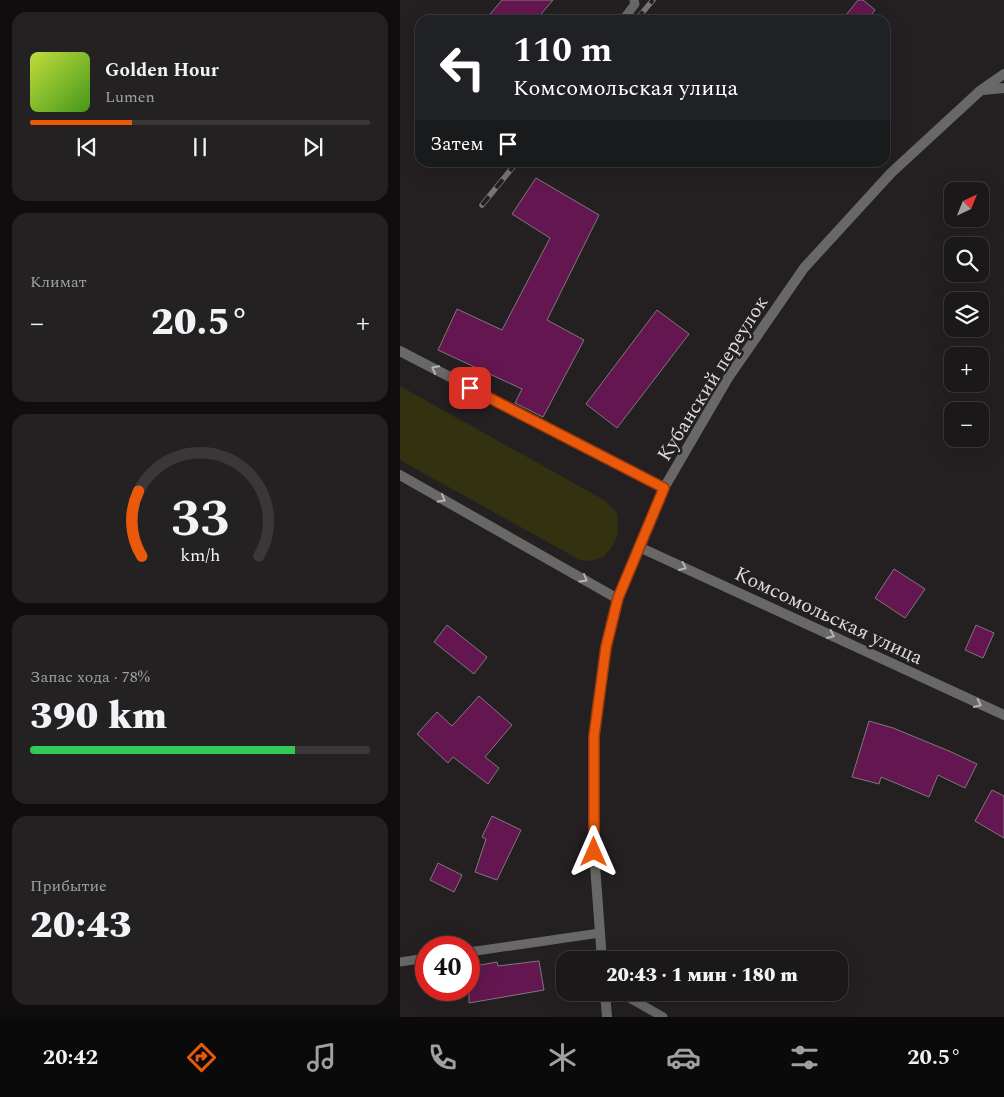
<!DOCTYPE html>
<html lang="ru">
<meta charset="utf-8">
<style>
body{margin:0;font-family:Spectral,serif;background:#242123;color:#f1f3f6;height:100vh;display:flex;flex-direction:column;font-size:19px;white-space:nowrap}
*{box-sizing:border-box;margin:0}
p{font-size:16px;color:#a0a0a2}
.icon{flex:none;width:28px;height:28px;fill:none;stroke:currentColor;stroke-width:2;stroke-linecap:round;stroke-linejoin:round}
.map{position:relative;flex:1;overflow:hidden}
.sheet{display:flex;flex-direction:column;gap:12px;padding:12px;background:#0f0d0e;width:400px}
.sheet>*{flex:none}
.hud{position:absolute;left:15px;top:15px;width:475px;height:152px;border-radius:15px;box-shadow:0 5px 20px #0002,0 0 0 1px #393739;background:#202124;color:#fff;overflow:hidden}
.needle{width:32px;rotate:43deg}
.fabs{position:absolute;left:544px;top:182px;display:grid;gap:10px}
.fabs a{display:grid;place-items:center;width:45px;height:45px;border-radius:10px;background:#1b181a;box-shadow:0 5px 20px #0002,0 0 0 1px #393739;font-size:25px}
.speed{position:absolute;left:15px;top:936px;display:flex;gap:10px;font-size:25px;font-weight:700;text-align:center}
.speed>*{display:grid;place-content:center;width:65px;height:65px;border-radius:50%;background:#1b181a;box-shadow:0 5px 20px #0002,0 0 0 1px #393739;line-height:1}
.speed .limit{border:8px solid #d22;background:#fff;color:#111}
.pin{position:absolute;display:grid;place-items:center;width:42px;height:42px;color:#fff;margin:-21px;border-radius:10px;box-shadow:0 2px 8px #0006}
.me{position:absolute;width:55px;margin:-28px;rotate:0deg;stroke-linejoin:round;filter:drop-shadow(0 0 4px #0008)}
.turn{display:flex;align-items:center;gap:18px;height:105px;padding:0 15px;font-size:22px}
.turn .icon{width:65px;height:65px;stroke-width:2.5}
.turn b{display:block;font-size:35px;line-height:42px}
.then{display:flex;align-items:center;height:48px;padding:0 15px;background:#0003;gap:10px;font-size:19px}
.big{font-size:38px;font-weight:800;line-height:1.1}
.sheet .tile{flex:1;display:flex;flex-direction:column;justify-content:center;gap:8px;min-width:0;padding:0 18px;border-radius:15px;background:#242123}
.sheet .dial{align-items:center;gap:0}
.dial svg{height:130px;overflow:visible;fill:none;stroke:#393739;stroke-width:7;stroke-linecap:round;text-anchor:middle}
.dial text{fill:#f1f3f6;stroke:none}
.song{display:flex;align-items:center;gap:15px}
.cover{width:60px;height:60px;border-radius:8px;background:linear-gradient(135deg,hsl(70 70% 55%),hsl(100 70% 35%))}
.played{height:5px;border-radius:2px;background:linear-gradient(90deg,#ea580c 30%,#393739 30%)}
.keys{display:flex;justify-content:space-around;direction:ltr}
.heat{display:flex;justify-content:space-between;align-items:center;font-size:28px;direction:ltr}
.charge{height:8px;border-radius:4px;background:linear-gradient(90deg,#34c759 78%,#393739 0)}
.trip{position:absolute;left:156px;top:951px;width:292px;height:50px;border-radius:15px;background:#1b181a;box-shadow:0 5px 20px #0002,0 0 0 1px #393739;font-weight:800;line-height:50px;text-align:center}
.dock{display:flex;height:80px;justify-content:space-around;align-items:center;background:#0b0a0a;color:#a0a0a2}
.dock .icon{width:35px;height:35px}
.dock .active{color:#ea580c}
.dock b{font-size:22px;color:#f1f3f6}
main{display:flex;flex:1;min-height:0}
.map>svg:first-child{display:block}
.green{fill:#323110}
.building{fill:#641650;stroke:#7d787b}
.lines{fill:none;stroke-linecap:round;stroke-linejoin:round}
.service{stroke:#686866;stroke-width:9}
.minor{stroke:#686866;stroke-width:10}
.tertiary{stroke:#686866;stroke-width:10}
.rail-casing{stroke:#797577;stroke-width:5.5}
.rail{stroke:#242022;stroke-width:4;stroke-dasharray:11;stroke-linecap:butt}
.oneway{stroke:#b5b3b3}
.route-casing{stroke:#983908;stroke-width:12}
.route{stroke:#ea580c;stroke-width:9}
.labels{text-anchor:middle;stroke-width:5;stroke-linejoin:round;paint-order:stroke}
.street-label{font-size:20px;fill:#dedbdd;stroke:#242022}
</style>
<main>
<section class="sheet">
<div class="tile">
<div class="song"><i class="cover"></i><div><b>Golden Hour</b><p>Lumen</p></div></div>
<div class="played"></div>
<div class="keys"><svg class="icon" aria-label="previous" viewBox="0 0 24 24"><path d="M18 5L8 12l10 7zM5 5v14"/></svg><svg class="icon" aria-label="pause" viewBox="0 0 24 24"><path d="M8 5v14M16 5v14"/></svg><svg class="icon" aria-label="next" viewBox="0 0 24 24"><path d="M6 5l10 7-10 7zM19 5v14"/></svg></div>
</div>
<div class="tile"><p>Климат</p>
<div class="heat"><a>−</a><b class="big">20.5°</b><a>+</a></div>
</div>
<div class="tile dial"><svg viewBox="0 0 100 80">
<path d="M14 69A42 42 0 1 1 86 69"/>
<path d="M14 69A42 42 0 0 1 12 29" stroke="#ea580c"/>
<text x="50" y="56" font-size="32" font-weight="700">33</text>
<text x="50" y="72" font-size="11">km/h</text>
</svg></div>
<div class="tile"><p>Запас хода · 78%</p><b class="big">390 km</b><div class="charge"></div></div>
<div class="tile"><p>Прибытие</p><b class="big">20:43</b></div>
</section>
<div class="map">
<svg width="604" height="1017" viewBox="0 0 604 1017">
<rect width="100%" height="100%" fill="#242022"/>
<path class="green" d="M0 386 204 500 213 508 217 514 218 534 213 545 204 557 191 561 180 560 0 460Z"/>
<g class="building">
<path d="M102 0H153L136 20H85Z"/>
<path d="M458 0H463L475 10 467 20H442Z"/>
<path d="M136 178 199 215 147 320 184 340 143 417 115 403 122 389 38 350 57 309 102 330 150 238 112 214Z"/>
<path d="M257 310 289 334 217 428 186 404Z"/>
<path d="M494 569 525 589 505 618 475 598Z"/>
<path d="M47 625 87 657 74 674 34 642Z"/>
<path d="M576 625 594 633 583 658 565 650Z"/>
<path d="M79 696 112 725 85 757 99 768 88 784 53 757 48 763 17 734 37 712 52 726Z"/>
<path d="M469 721 493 728 549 751 577 764 565 788 538 775 529 797 481 777 479 784 452 777Z"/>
<path d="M592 790 604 796V838L575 821Z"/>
<path d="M92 816 121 830 97 880 75 872 86 839 82 837Z"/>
<path d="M38 863 62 875 54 892 30 880Z"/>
<path d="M139 961 144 990 69 1003V967L97 962 98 966Z"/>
</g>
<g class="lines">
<g class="service">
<path d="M223 20 235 4 234 0"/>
<path d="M69 952 200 933"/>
<path d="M0 962 26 958"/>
<path d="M219 992 263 1017"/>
</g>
<g class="minor">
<path d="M0 351 264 488"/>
<path d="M0 475 218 599"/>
<path d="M239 547 604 715"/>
</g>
<g class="tertiary">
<path d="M583 90 604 88"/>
<path d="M202 960 194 852V736L206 647 218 599 264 488 328 378 404 268 491 173 581 90 604 74"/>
<path d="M205 992 207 1017"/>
</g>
<defs>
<g id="rail">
<path d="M236 20 253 0"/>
<path d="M82 205 117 162"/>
</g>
</defs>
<use href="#rail" class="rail-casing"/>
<use href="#rail" class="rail"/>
</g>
<defs><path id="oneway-chevron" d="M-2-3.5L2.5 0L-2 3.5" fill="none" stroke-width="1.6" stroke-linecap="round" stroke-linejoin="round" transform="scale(1.25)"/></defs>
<g class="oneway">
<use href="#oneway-chevron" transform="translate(35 369) rotate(-153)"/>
<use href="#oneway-chevron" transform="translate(42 499) rotate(30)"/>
<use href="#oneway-chevron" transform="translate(283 567) rotate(25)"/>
<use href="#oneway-chevron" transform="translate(184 579) rotate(30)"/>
<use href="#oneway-chevron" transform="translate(431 635) rotate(25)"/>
<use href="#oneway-chevron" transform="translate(578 704) rotate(25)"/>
</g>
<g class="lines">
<defs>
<path id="route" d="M70 388 264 488 218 598 206 647 194 736V852"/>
</defs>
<use href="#route" class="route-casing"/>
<use href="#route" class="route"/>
</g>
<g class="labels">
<g class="street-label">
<text transform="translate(312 378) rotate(-58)" y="7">Кубанский переулок</text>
<text transform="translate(429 615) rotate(25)" y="7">Комсомольская улица</text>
</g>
</g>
</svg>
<div class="fabs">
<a><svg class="needle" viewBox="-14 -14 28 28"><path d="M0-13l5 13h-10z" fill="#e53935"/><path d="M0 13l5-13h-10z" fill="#a0a0a2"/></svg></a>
<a><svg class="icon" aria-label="search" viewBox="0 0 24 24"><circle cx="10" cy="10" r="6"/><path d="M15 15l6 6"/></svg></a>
<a><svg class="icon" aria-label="layers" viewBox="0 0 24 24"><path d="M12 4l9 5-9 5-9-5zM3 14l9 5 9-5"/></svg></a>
<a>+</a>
<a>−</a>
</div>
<div class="speed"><div class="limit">40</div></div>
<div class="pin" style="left:70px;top:388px;background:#d93025"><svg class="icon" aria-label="arrive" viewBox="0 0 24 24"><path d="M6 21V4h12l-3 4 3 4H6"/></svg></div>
<svg class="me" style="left:194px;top:852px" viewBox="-20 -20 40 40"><path d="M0-17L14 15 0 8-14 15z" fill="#ea580c" stroke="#fff" stroke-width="4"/></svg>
<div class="trip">20:43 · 1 мин · 180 m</div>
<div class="hud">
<div class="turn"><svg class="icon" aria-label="left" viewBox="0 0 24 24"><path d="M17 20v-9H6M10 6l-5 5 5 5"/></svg><div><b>110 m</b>Комсомольская улица</div></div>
<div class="then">Затем<svg class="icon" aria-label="arrive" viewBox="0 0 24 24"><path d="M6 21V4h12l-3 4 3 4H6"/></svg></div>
</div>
</div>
</main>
<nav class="dock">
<b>20:42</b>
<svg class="icon active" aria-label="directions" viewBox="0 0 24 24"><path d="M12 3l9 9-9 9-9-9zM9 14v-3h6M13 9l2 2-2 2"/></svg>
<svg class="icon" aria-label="music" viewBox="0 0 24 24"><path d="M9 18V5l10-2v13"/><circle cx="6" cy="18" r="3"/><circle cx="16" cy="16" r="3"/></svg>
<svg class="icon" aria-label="phone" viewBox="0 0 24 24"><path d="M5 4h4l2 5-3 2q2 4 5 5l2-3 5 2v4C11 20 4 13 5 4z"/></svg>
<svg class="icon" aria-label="climate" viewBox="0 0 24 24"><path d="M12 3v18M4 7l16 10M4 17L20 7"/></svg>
<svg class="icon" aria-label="car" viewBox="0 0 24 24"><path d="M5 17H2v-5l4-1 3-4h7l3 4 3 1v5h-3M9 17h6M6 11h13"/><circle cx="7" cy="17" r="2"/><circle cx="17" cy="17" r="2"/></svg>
<svg class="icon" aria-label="filters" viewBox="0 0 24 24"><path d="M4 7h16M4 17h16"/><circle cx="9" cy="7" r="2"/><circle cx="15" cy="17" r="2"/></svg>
<b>20.5°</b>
</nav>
